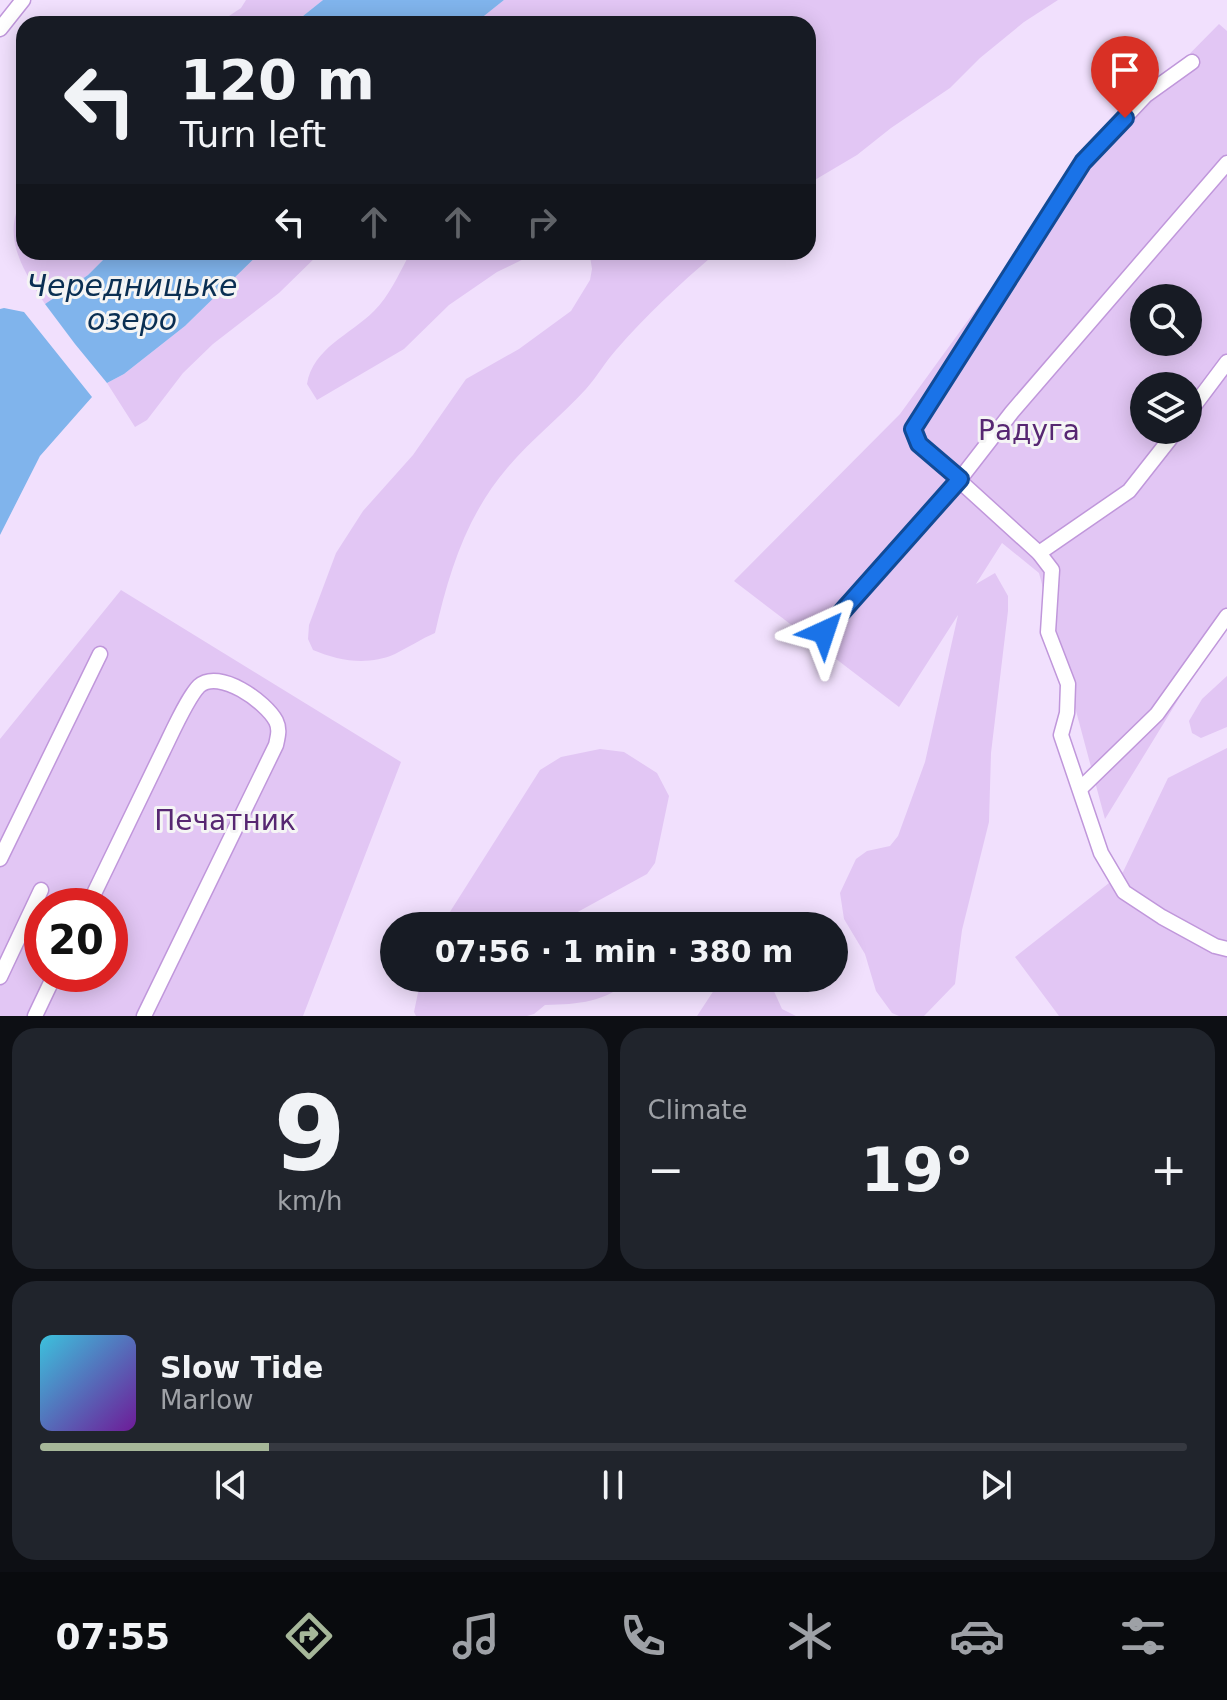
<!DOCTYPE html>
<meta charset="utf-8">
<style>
body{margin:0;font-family:"DejaVu Sans",sans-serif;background:#20242c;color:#f1f3f6;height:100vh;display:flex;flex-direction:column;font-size:30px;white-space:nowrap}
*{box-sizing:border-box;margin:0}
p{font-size:26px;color:#9ea1a6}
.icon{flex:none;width:44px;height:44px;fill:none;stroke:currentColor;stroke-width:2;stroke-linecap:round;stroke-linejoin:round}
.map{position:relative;height:1016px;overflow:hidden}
.sheet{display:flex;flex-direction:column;gap:12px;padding:12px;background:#0d0f14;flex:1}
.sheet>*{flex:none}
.hud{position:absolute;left:16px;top:16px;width:800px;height:244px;border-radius:24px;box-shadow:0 4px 20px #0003;background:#171b24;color:#f1f3f6;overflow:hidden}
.buttons{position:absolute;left:1130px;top:284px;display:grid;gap:16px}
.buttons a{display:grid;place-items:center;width:72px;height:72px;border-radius:50%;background:#171b24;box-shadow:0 4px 20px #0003;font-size:40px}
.speed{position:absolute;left:24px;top:888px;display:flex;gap:16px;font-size:40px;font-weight:700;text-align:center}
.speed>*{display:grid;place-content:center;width:104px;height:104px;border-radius:50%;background:#171b24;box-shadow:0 4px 20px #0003;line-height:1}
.speed .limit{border:12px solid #d22;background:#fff;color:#111}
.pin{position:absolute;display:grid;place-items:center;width:68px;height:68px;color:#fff;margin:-82px -34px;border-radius:50% 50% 50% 0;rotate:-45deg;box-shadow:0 0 8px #0007}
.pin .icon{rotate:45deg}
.me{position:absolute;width:88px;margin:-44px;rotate:42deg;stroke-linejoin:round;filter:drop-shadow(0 0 6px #0008)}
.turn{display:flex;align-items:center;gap:28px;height:168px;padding:0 32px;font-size:36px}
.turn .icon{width:104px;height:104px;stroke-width:2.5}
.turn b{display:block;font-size:56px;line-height:68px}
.lanes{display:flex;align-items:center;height:76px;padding:0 32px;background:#0003;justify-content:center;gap:40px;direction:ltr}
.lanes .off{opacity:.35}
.big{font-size:60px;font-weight:700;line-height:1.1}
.sheet .widget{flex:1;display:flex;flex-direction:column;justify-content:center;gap:12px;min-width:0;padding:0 28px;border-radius:24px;background:#20242c}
.sheet .dial{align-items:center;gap:0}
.dial b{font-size:104px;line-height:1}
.song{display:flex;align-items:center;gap:24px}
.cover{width:96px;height:96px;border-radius:12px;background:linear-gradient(135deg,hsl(190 70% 55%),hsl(280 70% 35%))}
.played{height:8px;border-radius:4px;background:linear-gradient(90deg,#a6b799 20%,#363941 20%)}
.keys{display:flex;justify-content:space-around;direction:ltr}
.heat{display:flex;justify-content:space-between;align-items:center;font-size:44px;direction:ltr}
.sheet .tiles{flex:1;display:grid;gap:12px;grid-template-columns:1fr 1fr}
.widget:last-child{grid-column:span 2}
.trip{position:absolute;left:380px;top:912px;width:468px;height:80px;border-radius:40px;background:#171b24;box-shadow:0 4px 20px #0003;font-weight:700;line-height:80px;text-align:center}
.tabs{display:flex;height:128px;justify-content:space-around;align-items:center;background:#090b0e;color:#9ea1a6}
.tabs .icon{width:56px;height:56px}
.tabs .selected{color:#a6b799}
.tabs b{font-size:36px;color:#f1f3f6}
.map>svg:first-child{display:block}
.green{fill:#e2c6f4;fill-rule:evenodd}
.water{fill:#80b4ec}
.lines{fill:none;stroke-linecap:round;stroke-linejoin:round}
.minor-casing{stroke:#c097db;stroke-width:17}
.minor{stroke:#fff;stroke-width:14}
.route-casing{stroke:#114b97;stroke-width:20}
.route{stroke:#1a73e8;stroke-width:14}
.labels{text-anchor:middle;stroke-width:6;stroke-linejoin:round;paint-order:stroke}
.park-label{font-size:28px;fill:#572772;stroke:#f5f5f5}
.water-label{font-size:30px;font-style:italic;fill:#0a2f53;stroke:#f5f5f5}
</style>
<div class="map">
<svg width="1227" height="1016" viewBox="0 0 1227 1016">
<rect width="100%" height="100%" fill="#f1e0fd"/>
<g class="green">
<path d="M246 0H323L293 24H217L241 8Z"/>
<path d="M504 0H1058L1024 22 980 58 950 88 891 128 857 155 808 184V24H474Z"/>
<path d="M1219 24 1227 31V620L1105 819 1039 573 1002 543 976 584 995 573 1008 596V611L991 753 989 822 962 930 955 984 924 1016H899L892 1013 876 991 865 954 844 919 840 893 856 859 867 851 890 846 898 836 925 762 958 615 899 707 734 581 900 414 1083 162ZM1144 298H1188V342H1144ZM1144 386H1188V430H1144Z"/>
<path d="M24 196V252H111L88 275 45 304C22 269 0 234 24 196Z"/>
<path d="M261 252H321L279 293 213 344 183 373 147 420 135 427 107 383 124 374 185 326Z"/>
<path d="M406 252H538L497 272 449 305 404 349 317 400 307 384C313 348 350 335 374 311 389 296 398 276 408 257Z"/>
<path d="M586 252H717C681 283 647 314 616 350 605 362 597 377 586 389 561 416 532 439 508 467 466 516 449 572 435 633 421 639 409 647 395 654 368 666 339 661 313 650L308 639 309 625 336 553 363 511 413 455 466 379 519 349 571 311 590 280 592 269 590 256Z"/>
<path d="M121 590 401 762 303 1016H0V739ZM42 906H110V974H42Z"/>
<path d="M1227 676V727L1201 738 1192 733 1189 721 1202 699Z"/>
<path d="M1227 748V1016H1059L1015 957 1123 872 1168 778Z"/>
<path d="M600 749 624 752 657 773 669 796 655 863 647 874 574 914 568 926H441L540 770 561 757Z"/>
<path d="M421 978H632C605 1003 579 1004 545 1005L534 1014 527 1016H416L414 1012Z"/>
<path d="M722 978H768L782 1009 796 1016H697Z"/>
</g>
<g class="water">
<path d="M323 0H504L474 24H293Z"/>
<path d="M111 252H261L185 326 124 374 107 383 75 344 45 304 88 275Z"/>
<path d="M4 308 24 312 92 397 40 456 0 535V309Z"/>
</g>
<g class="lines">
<defs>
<g id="minor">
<path d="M0 29 23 0"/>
<path d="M1192 62 1146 95 1083 162 913 429 919 444 1039 553 1052 570 1048 632 1068 684 1067 713 1061 735 1101 853 1124 892 1162 917 1215 946 1227 949"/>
<path d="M1188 414 1227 362"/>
<path d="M1039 553 1129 491 1177 430"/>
<path d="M824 632 960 479 1012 412 1227 163"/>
<path d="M1081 788 1157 714 1227 616"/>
<path d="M0 859 100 654"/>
<path d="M88 906C113 854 138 802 163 751 171 735 187 698 199 686 219 668 266 702 276 721 280 729 278 736 276 745L144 1016"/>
<path d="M0 977 41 890"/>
<path d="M35 1016 55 974"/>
</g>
</defs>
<use href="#minor" class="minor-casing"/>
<use href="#minor" class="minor"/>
</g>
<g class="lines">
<defs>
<path id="route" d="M824 632 960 479 919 444 913 429 1083 162 1125 118"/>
</defs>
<use href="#route" class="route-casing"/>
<use href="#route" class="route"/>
</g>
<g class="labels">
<g class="park-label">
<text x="1029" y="440">Радуга</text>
<text x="225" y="830">Печатник</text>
</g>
<g class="water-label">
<text x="132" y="296">Чередницьке<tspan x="132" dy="34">озеро</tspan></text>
</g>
</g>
</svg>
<div class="buttons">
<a><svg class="icon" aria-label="search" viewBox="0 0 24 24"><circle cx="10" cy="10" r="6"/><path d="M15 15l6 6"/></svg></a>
<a><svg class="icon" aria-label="layers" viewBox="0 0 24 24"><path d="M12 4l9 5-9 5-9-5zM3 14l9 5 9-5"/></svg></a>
</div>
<div class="speed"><div class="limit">20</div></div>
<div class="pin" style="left:1125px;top:118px;background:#d93025"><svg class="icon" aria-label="arrive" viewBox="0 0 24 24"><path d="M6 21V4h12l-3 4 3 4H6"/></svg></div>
<svg class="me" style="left:824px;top:632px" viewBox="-20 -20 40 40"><path d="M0-17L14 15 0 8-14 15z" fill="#1a73e8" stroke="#fff" stroke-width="4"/></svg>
<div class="trip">07:56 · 1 min · 380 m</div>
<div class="hud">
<div class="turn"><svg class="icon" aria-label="left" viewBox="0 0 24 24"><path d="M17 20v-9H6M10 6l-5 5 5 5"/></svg><div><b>120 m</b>Turn left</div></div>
<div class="lanes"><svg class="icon" aria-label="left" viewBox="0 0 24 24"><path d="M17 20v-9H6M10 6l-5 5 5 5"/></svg><svg class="icon off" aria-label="ahead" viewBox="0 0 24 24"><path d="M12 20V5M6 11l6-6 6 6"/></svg><svg class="icon off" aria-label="ahead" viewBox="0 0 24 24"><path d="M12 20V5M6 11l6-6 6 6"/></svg><svg class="icon off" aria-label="right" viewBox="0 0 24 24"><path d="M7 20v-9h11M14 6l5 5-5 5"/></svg></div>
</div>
</div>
<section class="sheet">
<div class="tiles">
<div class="widget dial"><b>9</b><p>km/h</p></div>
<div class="widget"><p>Climate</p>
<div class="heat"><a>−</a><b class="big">19°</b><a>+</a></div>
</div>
<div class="widget">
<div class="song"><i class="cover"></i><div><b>Slow Tide</b><p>Marlow</p></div></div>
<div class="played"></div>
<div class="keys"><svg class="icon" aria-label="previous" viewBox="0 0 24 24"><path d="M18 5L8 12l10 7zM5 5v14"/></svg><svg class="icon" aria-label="pause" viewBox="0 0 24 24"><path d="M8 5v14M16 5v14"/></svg><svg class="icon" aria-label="next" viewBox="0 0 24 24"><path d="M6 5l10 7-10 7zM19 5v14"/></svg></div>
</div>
</div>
</section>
<nav class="tabs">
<b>07:55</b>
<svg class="icon selected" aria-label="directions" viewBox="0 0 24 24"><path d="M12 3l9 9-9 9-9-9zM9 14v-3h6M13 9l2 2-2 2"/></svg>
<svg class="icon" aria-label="music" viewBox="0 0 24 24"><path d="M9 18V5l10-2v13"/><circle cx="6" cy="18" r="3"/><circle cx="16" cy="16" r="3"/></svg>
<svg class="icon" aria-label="phone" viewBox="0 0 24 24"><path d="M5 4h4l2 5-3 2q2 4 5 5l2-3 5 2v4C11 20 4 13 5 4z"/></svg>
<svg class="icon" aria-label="climate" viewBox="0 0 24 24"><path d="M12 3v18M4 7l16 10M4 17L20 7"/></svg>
<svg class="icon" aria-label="car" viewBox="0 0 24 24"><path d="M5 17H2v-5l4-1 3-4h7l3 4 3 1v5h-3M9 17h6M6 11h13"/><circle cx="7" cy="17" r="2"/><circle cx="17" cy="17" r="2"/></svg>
<svg class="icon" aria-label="filters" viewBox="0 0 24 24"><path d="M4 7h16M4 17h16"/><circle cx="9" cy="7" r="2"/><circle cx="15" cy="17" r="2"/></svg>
</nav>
